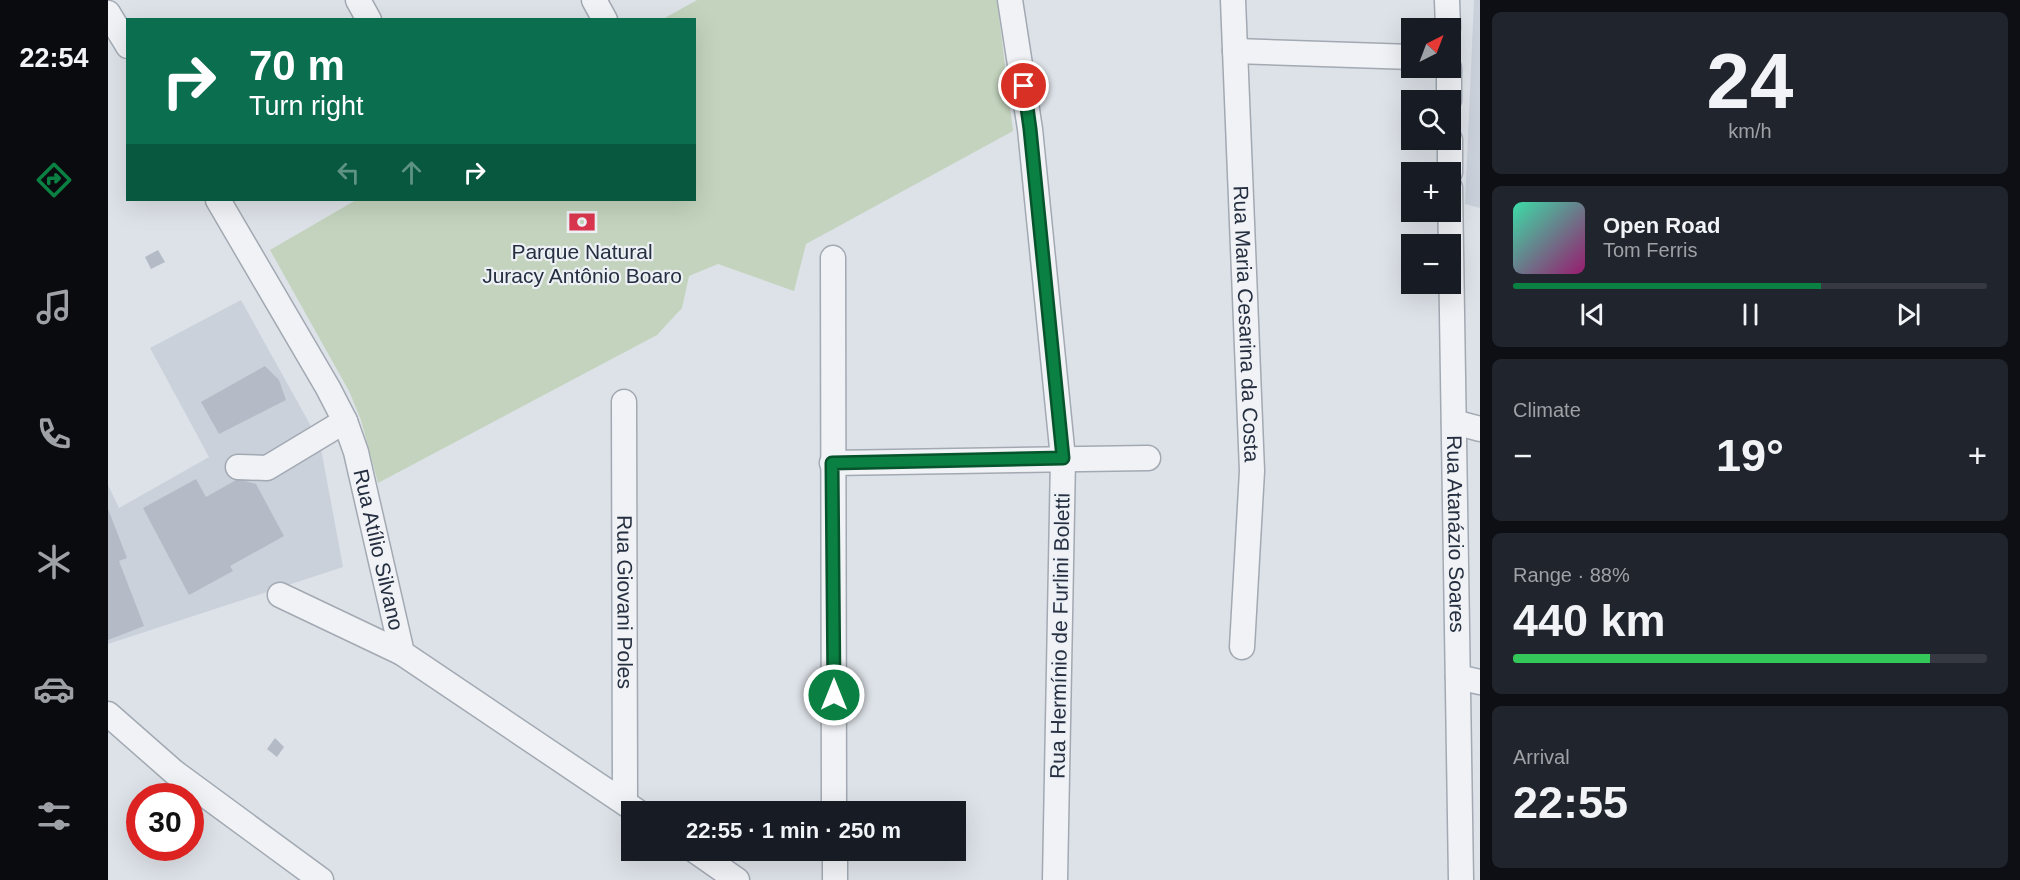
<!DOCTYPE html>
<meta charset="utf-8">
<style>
body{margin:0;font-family:Arial,sans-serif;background:#20242c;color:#f1f3f6;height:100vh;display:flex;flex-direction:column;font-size:22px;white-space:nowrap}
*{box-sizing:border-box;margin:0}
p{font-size:20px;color:#9ea1a6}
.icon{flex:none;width:33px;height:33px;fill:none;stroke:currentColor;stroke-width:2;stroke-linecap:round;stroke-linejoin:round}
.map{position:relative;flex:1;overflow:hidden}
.side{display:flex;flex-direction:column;gap:12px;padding:12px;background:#0d0f14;width:540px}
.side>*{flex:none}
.hud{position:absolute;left:18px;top:18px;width:570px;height:183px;border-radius:0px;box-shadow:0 6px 24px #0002;background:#0b6e4f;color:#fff;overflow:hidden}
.needle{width:39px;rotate:42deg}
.fabs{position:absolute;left:1293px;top:18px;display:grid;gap:12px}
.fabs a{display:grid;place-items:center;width:60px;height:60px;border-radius:0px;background:#171b24;box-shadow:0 6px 24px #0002;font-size:30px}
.speed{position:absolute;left:18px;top:783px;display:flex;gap:12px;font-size:30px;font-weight:700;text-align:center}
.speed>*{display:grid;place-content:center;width:78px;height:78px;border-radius:50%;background:#171b24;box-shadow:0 6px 24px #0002;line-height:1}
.speed .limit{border:9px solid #d22;background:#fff;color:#111}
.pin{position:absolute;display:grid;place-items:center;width:51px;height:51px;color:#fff;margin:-26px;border:3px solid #fff;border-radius:50%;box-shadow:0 2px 6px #0007}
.me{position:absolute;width:66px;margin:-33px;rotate:0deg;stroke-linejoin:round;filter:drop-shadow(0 0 4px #0008)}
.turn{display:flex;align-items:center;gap:21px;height:126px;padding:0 24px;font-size:27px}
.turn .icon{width:78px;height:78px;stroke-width:2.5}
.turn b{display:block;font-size:42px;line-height:51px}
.lanes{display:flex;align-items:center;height:57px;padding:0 24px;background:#0003;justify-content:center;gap:30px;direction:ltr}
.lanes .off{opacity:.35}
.big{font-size:45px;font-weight:700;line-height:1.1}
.side .tile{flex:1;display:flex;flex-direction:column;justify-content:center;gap:9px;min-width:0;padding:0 21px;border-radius:9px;background:#20242c}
.side .dial{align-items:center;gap:0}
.dial b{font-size:78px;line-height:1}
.song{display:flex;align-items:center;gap:18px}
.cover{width:72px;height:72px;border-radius:9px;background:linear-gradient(135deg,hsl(160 70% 55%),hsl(320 70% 35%))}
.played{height:6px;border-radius:3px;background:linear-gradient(90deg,#0b8043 65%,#363941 65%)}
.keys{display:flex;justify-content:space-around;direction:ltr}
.heat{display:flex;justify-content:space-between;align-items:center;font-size:33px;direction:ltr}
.charge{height:9px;border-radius:4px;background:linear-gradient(90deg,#34c759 88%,#363941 0)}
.trip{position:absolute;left:513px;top:801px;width:345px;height:60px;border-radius:0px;background:#171b24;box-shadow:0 6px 24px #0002;font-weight:700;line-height:60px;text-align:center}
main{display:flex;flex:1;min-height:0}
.tabs{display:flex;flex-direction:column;width:108px;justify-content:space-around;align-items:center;background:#090b0e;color:#9ea1a6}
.tabs .icon{width:42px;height:42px}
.tabs .selected{color:#0b8043}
.tabs b{font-size:27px;color:#f1f3f6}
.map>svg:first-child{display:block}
.built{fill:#cbd1db}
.green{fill:#c3d3bd}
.building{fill:#b4bbc6}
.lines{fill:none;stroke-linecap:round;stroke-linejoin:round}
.minor-casing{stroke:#a2a9b2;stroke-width:27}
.minor{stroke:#f0f2f6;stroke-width:24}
.route-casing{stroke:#07532c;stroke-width:15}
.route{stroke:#0b8043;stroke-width:10}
.labels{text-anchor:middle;stroke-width:4.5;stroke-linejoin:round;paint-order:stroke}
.poi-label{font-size:21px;fill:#252f40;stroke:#edf1f6}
.street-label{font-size:21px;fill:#252f40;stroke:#edf1f6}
</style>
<main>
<nav class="tabs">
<b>22:54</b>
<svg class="icon selected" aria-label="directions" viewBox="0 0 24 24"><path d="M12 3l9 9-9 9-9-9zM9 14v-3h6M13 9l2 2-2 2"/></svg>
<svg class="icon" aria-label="music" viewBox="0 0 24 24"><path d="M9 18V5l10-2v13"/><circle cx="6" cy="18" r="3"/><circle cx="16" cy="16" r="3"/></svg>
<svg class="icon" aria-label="phone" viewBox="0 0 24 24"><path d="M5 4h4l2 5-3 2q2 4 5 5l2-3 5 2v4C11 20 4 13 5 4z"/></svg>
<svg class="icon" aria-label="climate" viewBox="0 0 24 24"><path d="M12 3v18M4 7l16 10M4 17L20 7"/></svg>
<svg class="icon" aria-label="car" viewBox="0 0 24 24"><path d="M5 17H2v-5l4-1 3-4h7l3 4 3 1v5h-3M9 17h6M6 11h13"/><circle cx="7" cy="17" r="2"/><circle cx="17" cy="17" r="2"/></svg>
<svg class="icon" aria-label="filters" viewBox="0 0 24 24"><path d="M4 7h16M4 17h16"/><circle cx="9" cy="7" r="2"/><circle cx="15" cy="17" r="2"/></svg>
</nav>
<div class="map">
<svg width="1372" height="880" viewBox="0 0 1372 880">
<rect width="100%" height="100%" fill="#dde2e8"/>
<g class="built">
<path d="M1366 0H1372V208L1357 204Z"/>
<path d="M133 300 209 437 214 454 235 567 0 644V485L11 508 101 457 42 348Z"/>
</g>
<path class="green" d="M589 0H889L905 131 698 244 686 291 610 264 581 276 574 308 549 335 270 483 253 420 241 391 162 250 248 200H586V20L555 19Z"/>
<g class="building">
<path d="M50 250 57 262 43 269 37 257Z"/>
<path d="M157 366 171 380 178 400 111 434 93 402Z"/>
<path d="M88 479 98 497 130 479 148 484 176 536 122 566 125 571 81 595 35 508Z"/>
<path d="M0 509 19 558 11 561 36 626 0 640Z"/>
<path d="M167 738 176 747 169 757 159 749Z"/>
</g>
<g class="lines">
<defs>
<g id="minor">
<path d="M250 0 261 20"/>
<path d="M486 0 497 20"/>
<path d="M902 0 922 129 955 458 947 880"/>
<path id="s1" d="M1125 0 1144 471 1134 647"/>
<path d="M1339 0 1340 28"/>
<path d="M0 13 20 46"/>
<path d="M1127 51 1304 57"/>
<path d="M1341 68V100"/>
<path d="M1342 140V172"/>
<path id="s2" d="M1342 188 1353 880"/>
<path id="s3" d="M110 200 220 388 237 421 248 452 294 653 530 812"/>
<path d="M725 258 726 812"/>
<path id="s4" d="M516 402 517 802"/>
<path d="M1346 422 1372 429"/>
<path d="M724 463 1040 458"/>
<path d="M130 467 159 468 237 421"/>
<path d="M172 595 294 653"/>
<path d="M1350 677 1372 682"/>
<path d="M0 714 66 772 213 880"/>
<path d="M586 850 629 880"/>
<path d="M727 850V880"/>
</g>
</defs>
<use href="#minor" class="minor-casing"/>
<use href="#minor" class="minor"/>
</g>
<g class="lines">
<defs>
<path id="route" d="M726 695 724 463 955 458 922 129 916 86"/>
</defs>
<use href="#route" class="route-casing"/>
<use href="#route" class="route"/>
</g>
<defs>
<symbol id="bank-bare" viewBox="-9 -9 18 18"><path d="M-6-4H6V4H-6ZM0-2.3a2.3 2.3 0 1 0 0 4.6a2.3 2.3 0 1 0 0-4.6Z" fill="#da364f" stroke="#edf1f6" stroke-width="2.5" paint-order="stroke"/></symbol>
</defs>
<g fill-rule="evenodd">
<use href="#bank-bare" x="455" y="203" width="38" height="38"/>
</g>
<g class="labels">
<g class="poi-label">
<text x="474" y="259">Parque Natural<tspan x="474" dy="24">Juracy Antônio Boaro</tspan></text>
</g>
<g class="street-label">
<text dy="7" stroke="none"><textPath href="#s1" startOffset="324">Rua Maria Cesarina da Costa</textPath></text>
<text dy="7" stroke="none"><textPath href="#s2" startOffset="346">Rua Atanázio Soares</textPath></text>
<text dy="7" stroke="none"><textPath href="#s3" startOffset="388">Rua Atílio Silvano</textPath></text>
<text dy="7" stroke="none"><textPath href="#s4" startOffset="200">Rua Giovani Poles</textPath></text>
<text transform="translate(952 636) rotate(-89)" y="7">Rua Hermínio de Furlini Boletti</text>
</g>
</g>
</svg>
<div class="fabs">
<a><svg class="needle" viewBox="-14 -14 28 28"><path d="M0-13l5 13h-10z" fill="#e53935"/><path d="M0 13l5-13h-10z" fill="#9ea1a6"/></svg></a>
<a><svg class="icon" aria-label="search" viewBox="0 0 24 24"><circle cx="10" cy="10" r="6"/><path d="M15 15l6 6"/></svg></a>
<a>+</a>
<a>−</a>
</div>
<div class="speed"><div class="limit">30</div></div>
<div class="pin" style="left:916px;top:86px;background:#d93025"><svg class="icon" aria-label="arrive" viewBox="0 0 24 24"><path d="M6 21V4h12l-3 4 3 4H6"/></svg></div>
<svg class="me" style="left:726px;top:695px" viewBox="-20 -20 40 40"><circle r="17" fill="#0b8043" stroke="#fff" stroke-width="3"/><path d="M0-11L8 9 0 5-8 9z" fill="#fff"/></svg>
<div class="trip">22:55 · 1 min · 250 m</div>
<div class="hud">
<div class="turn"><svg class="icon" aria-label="right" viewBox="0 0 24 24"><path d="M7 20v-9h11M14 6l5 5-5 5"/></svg><div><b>70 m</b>Turn right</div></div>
<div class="lanes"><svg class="icon off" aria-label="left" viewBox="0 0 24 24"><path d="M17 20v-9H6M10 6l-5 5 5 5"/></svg><svg class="icon off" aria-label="ahead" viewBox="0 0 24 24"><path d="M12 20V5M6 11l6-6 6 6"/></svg><svg class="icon" aria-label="right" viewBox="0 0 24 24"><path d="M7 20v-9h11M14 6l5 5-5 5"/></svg></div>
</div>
</div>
<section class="side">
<div class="tile dial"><b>24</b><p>km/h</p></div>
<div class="tile">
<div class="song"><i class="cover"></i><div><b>Open Road</b><p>Tom Ferris</p></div></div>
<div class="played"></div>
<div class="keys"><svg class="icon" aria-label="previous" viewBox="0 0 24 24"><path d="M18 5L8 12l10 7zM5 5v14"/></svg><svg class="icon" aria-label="pause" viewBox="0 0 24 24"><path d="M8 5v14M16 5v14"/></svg><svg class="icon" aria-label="next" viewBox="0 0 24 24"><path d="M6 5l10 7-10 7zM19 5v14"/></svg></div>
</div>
<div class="tile"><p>Climate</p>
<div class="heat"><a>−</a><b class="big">19°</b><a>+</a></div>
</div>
<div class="tile"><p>Range · 88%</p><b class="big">440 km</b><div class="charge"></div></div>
<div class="tile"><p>Arrival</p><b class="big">22:55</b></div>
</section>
</main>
